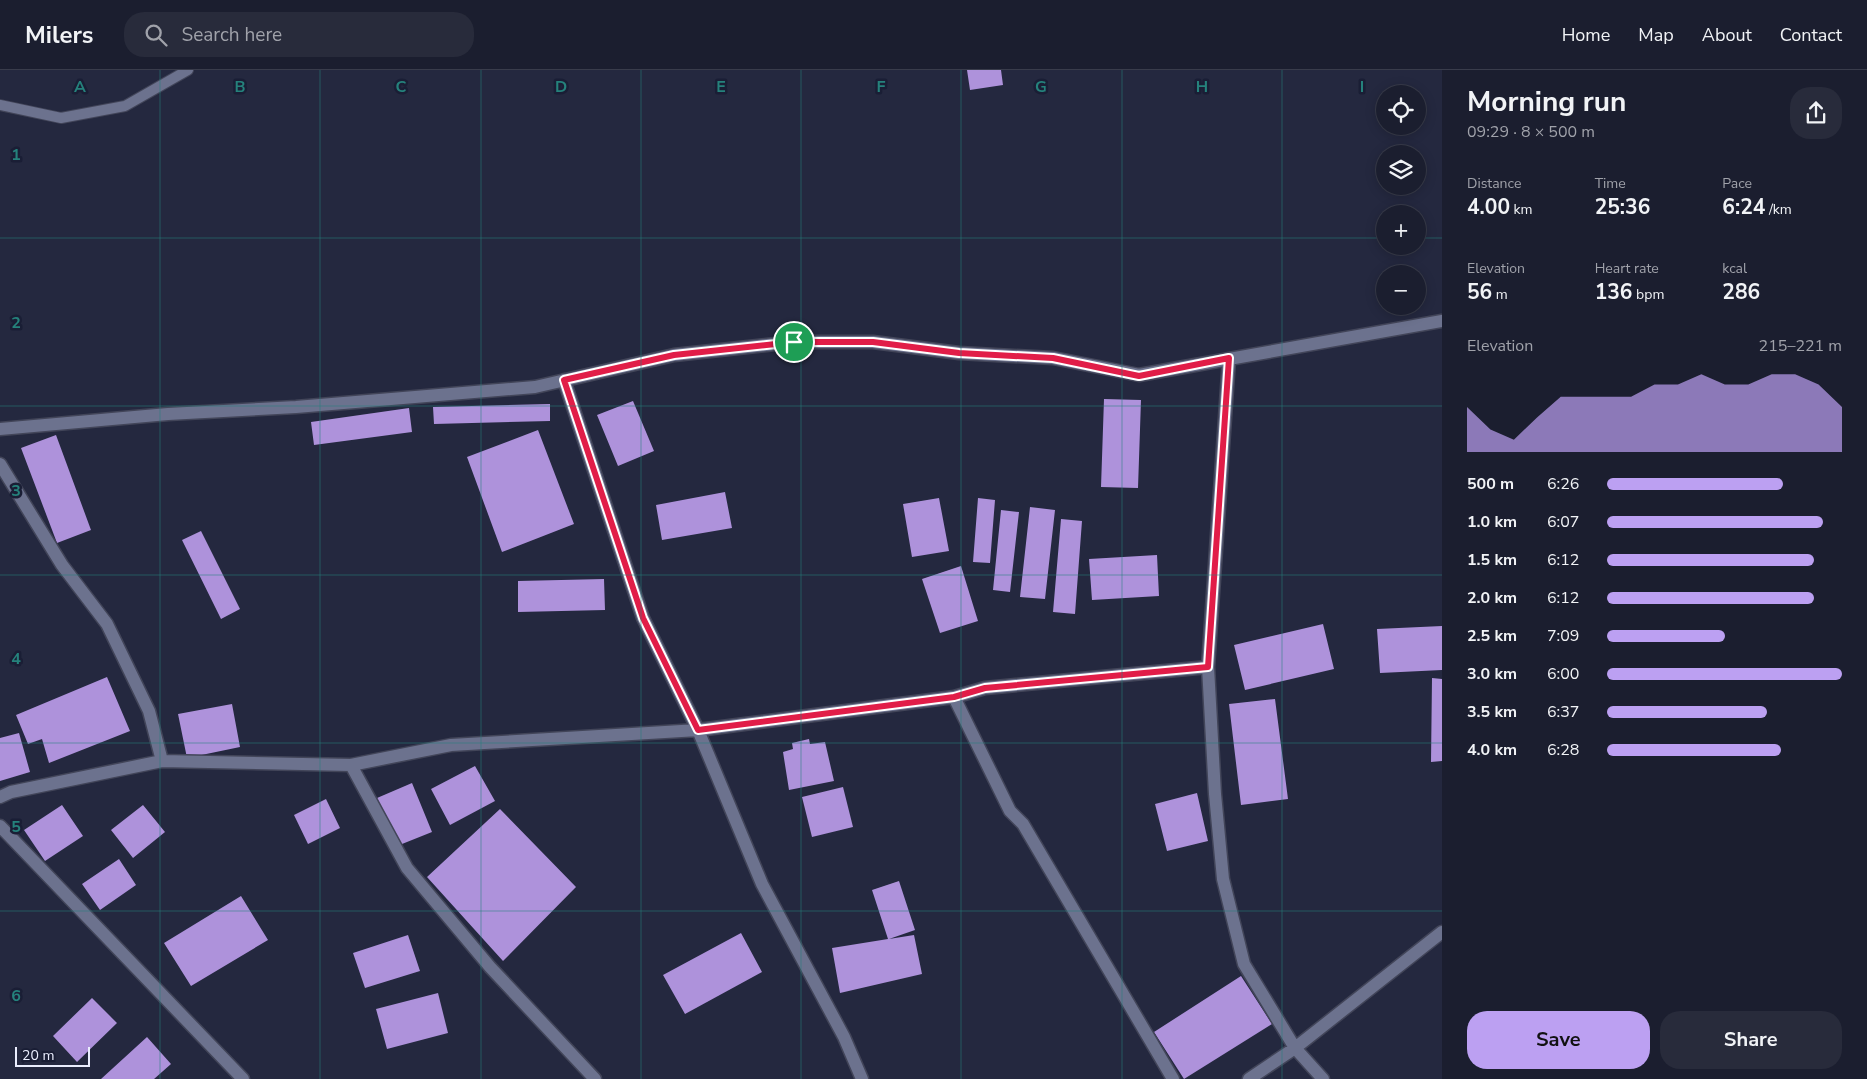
<!DOCTYPE html>
<html lang="en">
<head>
<meta charset="utf-8">
<style>
	:root { --surface:#1b1e2f; --page:#282b3b; --text:#f1f3f6; --muted:#a0a2aa; --line:#393c4b; --accent:#bca0f2 }
	body { margin:0; font-family:"Nunito Sans",sans-serif; background:var(--page); color:var(--text); height:100vh; display:flex; flex-direction:column; font-size:19px; white-space:nowrap }
	* { box-sizing:border-box; margin:0 }
	p { font-size:16px; color:var(--muted) }
	.icon { flex:none; width:28px; height:28px; fill:none; stroke:currentColor; stroke-width:2; stroke-linecap:round; stroke-linejoin:round }
	.map { position:relative; flex:1; overflow:hidden }
	.drawer { display:flex; flex-direction:column; background:var(--surface); width:425px }
	.drawer>* { flex:none }
	.tools { position:absolute; left:1376px; top:15px; display:grid; gap:10px }
	.tools a { display:grid; place-items:center; width:50px; height:50px; border-radius:50%; background:var(--surface); box-shadow:0 2px 12px #0003,0 0 0 1px var(--line); font-size:25px }
	.scale { position:absolute; left:15px; bottom:12px; width:75px; box-sizing:border-box; padding-left:5px; border:2px solid #eaedfd; border-top:0; font-size:14px; line-height:18px; white-space:nowrap; color:#eaedfd; -webkit-text-stroke:4px #1a1e35; paint-order:stroke }
	.pin { position:absolute; display:grid; place-items:center; width:42px; height:42px; color:#fff; margin:-21px; border:2px solid #fff; border-radius:50%; box-shadow:0 1px 5px #0007 }
	.round { display:grid; place-items:center; flex:none; width:52px; height:52px; border-radius:20px; background:var(--page) }
	.headline { display:flex; align-items:center; justify-content:space-between; height:85px; padding:0 25px }
	h1 { font-size:28px; font-weight:700; line-height:38px }
	.figures { display:grid; grid-template-columns:repeat(3,1fr); gap:8px; height:85px; padding:5px 25px }
	.figures div { display:grid; align-content:center }
	.figures b { font-size:21px; font-weight:700 }
	.figures small { font-size:14px; font-weight:400 }
	.figures p { font-size:14px }
	.chart { height:140px; padding:10px 25px }
	.chart p { display:flex; justify-content:space-between }
	.chart svg { width:100%; height:90px; margin-top:5px; fill:var(--accent); opacity:.7 }
	.cta { display:flex; gap:10px; margin-top:auto; padding:10px 25px }
	.cta a { flex:1; height:58px; border-radius:20px; background:var(--accent); color:#111; font-size:20px; font-weight:700; line-height:58px; text-align:center }
	.cta a+a { background:var(--page); color:var(--text) }
	ul { padding:0 25px; list-style:none; font-size:16px }
	li { display:grid; grid-template-columns:80px 60px 1fr; align-items:center; height:38px }
	li i { height:12px; border-radius:6px; background:var(--accent) }
	header { display:flex; align-items:center; gap:30px; box-sizing:border-box; height:70px; padding:0 25px; background:var(--surface); border-bottom:1px solid var(--line) }
	header strong { font-size:24px }
	nav { display:flex; gap:28px; margin-inline-start:auto; font-size:18px }
	.search { width:350px; height:45px; background:var(--page); display:flex; align-items:center; gap:12px; box-sizing:border-box; padding:0 18px; border-radius:20px; color:var(--muted); font-size:19px }
	main { display:flex; flex:1; min-height:0 }
	.map>svg:first-child { display:block }
	.building { fill:#ae92db }
	.lines { fill:none; stroke-linecap:round; stroke-linejoin:round }
	.lane-casing { stroke:#424559; stroke-width:12 }
	.street-casing { stroke:#424559; stroke-width:15 }
	.lane { stroke:#6c728e; stroke-width:10 }
	.street { stroke:#6c728e; stroke-width:12 }
	.route-casing { stroke:#fff; stroke-width:10 }
	.route { stroke:#e11d48; stroke-width:6 }
	.grid { fill:none; stroke:#25827c; stroke-width:1; stroke-opacity:0.55 }
	.grid-label { font-size:16px; text-anchor:middle; font-weight:bold; fill:#25827c; stroke:#1a1e35; stroke-width:5; stroke-linejoin:round; paint-order:stroke }
</style>
</head>
<body>
<header>
<strong>Milers</strong>
<div class="search"><svg class="icon" aria-label="search" viewBox="0 0 24 24"><circle cx="10" cy="10" r="6"/><path d="M15 15l6 6"/></svg>Search here</div>
<nav><a>Home</a><a>Map</a><a>About</a><a>Contact</a></nav>
</header>
<main>
<div class="map">
<svg width="1442" height="1009" viewBox="0 0 1442 1009">
	<rect width="100%" height="100%" fill="#24283f"/>
	<path class="building" d="M967,0h34l2,15 -33,5z
		M1104,329l37,1 -3,88 -37,-1z
		M633,331l21,50 -36,15 -21,-51z
		M550,334v17l-116,3 -1,-17z
		M409,338l3,24 -98,13 -3,-23z
		M538,360l36,94 -72,28 -35,-95z
		M56,365l35,95 -34,13 -36,-95z
		M725,422l7,36 -70,12 -6,-35z
		M939,428l10,53 -37,6 -9,-53z
		M978,428l17,2 -5,63 -17,-1z
		M1030,437l25,3 -10,89 -25,-2z
		M1001,440l18,2 -9,80 -17,-2z
		M1061,449l21,2 -7,93 -22,-2z
		M201,461l39,78 -19,10 -39,-79z
		M1157,485l2,41 -67,4 -3,-41z
		M961,496l17,55 -38,12 -18,-54z
		M604,509l1,31 -87,2v-31z
		M1323,554l11,45 -89,21 -11,-45z
		M1442,556v44l-62,3 -3,-44z
		M107,607l23,54 -81,32 -7,-24 -14,5 -12,-29z
		M1432,608l10,1v82l-11,1z
		M1275,629l13,100 -47,6 -12,-101z
		M232,634l8,43 -53,11 -9,-44z
		M19,663l11,39 -30,9v-43z
		M809,669l1,5 15,-2 9,39 -45,9 -6,-38 10,-3 -1,-6z
		M475,696l20,35 -45,24 -19,-36z
		M412,713l20,49 -35,14 -20,-48z
		M843,717l10,40 -41,10 -10,-40z
		M1197,723l11,48 -41,10 -12,-47z
		M326,729l14,29 -32,16 -14,-29z
		M62,735l21,31 -38,25 -21,-31z
		M143,735l22,27 -32,26 -22,-28z
		M500,739l76,78 -73,74 -76,-84z
		M119,789l17,26 -36,25 -18,-26z
		M899,811l16,49 -26,9 25,-4 8,39 -82,19 -8,-45 56,-9 -16,-49z
		M241,826l27,44 -77,46 -27,-43z
		M741,863l21,39 -77,42 -22,-39z
		M408,865l12,36 -55,17 -12,-35z
		M1241,906l31,48 -88,55 -30,-47z
		M438,923l10,40 -61,16 -11,-40z
		M92,928l25,25 -40,39 -24,-26z
		M147,967l24,27 -17,15h-53z"/>
	<g class="lines">
		<defs>
			<path id="lane" d="M0,35l61,13 64,-12 63,-36"/>
			<path id="street" d="M1229,289l-21,308 7,127 8,85 21,85 51,84 28,31
				M564,310l79,238 55,112 64,154 82,153 18,42
				M0,359l168,-15 128,-7 239,-20 139,-32 120,-13h79l86,11 94,5 86,17 303,-54
				M0,394l62,101 45,59 42,87 13,50
				M954,627l56,114 13,13 150,255
				M351,695l56,103 83,99 105,112
				M0,727l11,-5 151,-31 189,4 100,-20 247,-15 256,-33 31,-9 223,-21
				M0,756l243,253
				M1249,1009l46,-31 147,-116"/>
		</defs>
		<use href="#lane" class="lane-casing"/>
		<use href="#street" class="street-casing"/>
		<use href="#lane" class="lane"/>
		<use href="#street" class="street"/>
	</g>
	<g class="lines">
		<defs>
			<path id="route" d="M794,272h79l86,11 94,5 86,18 90,-18 -21,309 -223,21 -31,9 -256,33 -55,-112 -79,-238 110,-25z"/>
		</defs>
		<use href="#route" class="route-casing"/>
		<use href="#route" class="route"/>
	</g>
	<path class="grid" d="M160,0v1009M320,0v1009M481,0v1009M641,0v1009M801,0v1009M961,0v1009M1122,0v1009M1282,0v1009M0,168h1385M1418,168h24M0,336h1442M0,505h1442M0,673h1442M0,841h1442"/>
	<g class="grid-label">
		<text x="80" y="22">A</text>
		<text x="240" y="22">B</text>
		<text x="401" y="22">C</text>
		<text x="561" y="22">D</text>
		<text x="721" y="22">E</text>
		<text x="881" y="22">F</text>
		<text x="1041" y="22">G</text>
		<text x="1202" y="22">H</text>
		<text x="1362" y="22">I</text>
		<text x="16" y="90">1</text>
		<text x="16" y="258">2</text>
		<text x="16" y="426">3</text>
		<text x="16" y="594">4</text>
		<text x="16" y="762">5</text>
		<text x="16" y="931">6</text>
	</g>
</svg>
<div class="tools">
<a><svg class="icon" aria-label="locate" viewBox="0 0 24 24"><circle cx="12" cy="12" r="6"/><path d="M12 2v4M12 18v4M2 12h4M18 12h4"/></svg></a>
<a><svg class="icon" aria-label="layers" viewBox="0 0 24 24"><path d="M12 4l9 5-9 5-9-5zM3 14l9 5 9-5"/></svg></a>
<a>+</a>
<a>−</a>
</div>
<div class="scale">20 m</div>
<div class="pin" style="left:794px;top:272px;background:#1e9e55"><svg class="icon" aria-label="arrive" viewBox="0 0 24 24"><path d="M6 21V4h12l-3 4 3 4H6"/></svg></div>
</div>
<section class="drawer">
<div class="headline"><div><h1>Morning run</h1><p>09:29 · 8 × 500 m</p></div><a class="round"><svg class="icon" aria-label="share" viewBox="0 0 24 24"><path d="M12 15V3M7 8l5-5 5 5M5 13v7h14v-7"/></svg></a></div>
<div class="figures">
<div><p>Distance</p><b>4.00<small> km</small></b></div>
<div><p>Time</p><b>25:36</b></div>
<div><p>Pace</p><b>6:24<small> /km</small></b></div>
</div>
<div class="figures">
<div><p>Elevation</p><b>56<small> m</small></b></div>
<div><p>Heart rate</p><b>136<small> bpm</small></b></div>
<div><p>kcal</p><b>286</b></div>
</div>
<div class="chart"><p><span>Elevation</span>215–221 m</p>
<svg viewBox="0 0 160 44" preserveAspectRatio="none"><path d="M0 44V22L10 33L20 38L30 27L40 17L50 17L60 17L70 17L80 11L90 11L100 6L110 11L120 11L130 6L140 6L150 11L160 22V44z"/></svg>
</div>
<ul>
<li><b>500 m</b>6:26<i style="width:75%"></i></li>
<li><b>1.0 km</b>6:07<i style="width:92%"></i></li>
<li><b>1.5 km</b>6:12<i style="width:88%"></i></li>
<li><b>2.0 km</b>6:12<i style="width:88%"></i></li>
<li><b>2.5 km</b>7:09<i style="width:50%"></i></li>
<li><b>3.0 km</b>6:00<i style="width:100%"></i></li>
<li><b>3.5 km</b>6:37<i style="width:68%"></i></li>
<li><b>4.0 km</b>6:28<i style="width:74%"></i></li>
</ul>
<div class="cta"><a>Save</a><a>Share</a></div>
</section>
</main>
</body>
</html>
